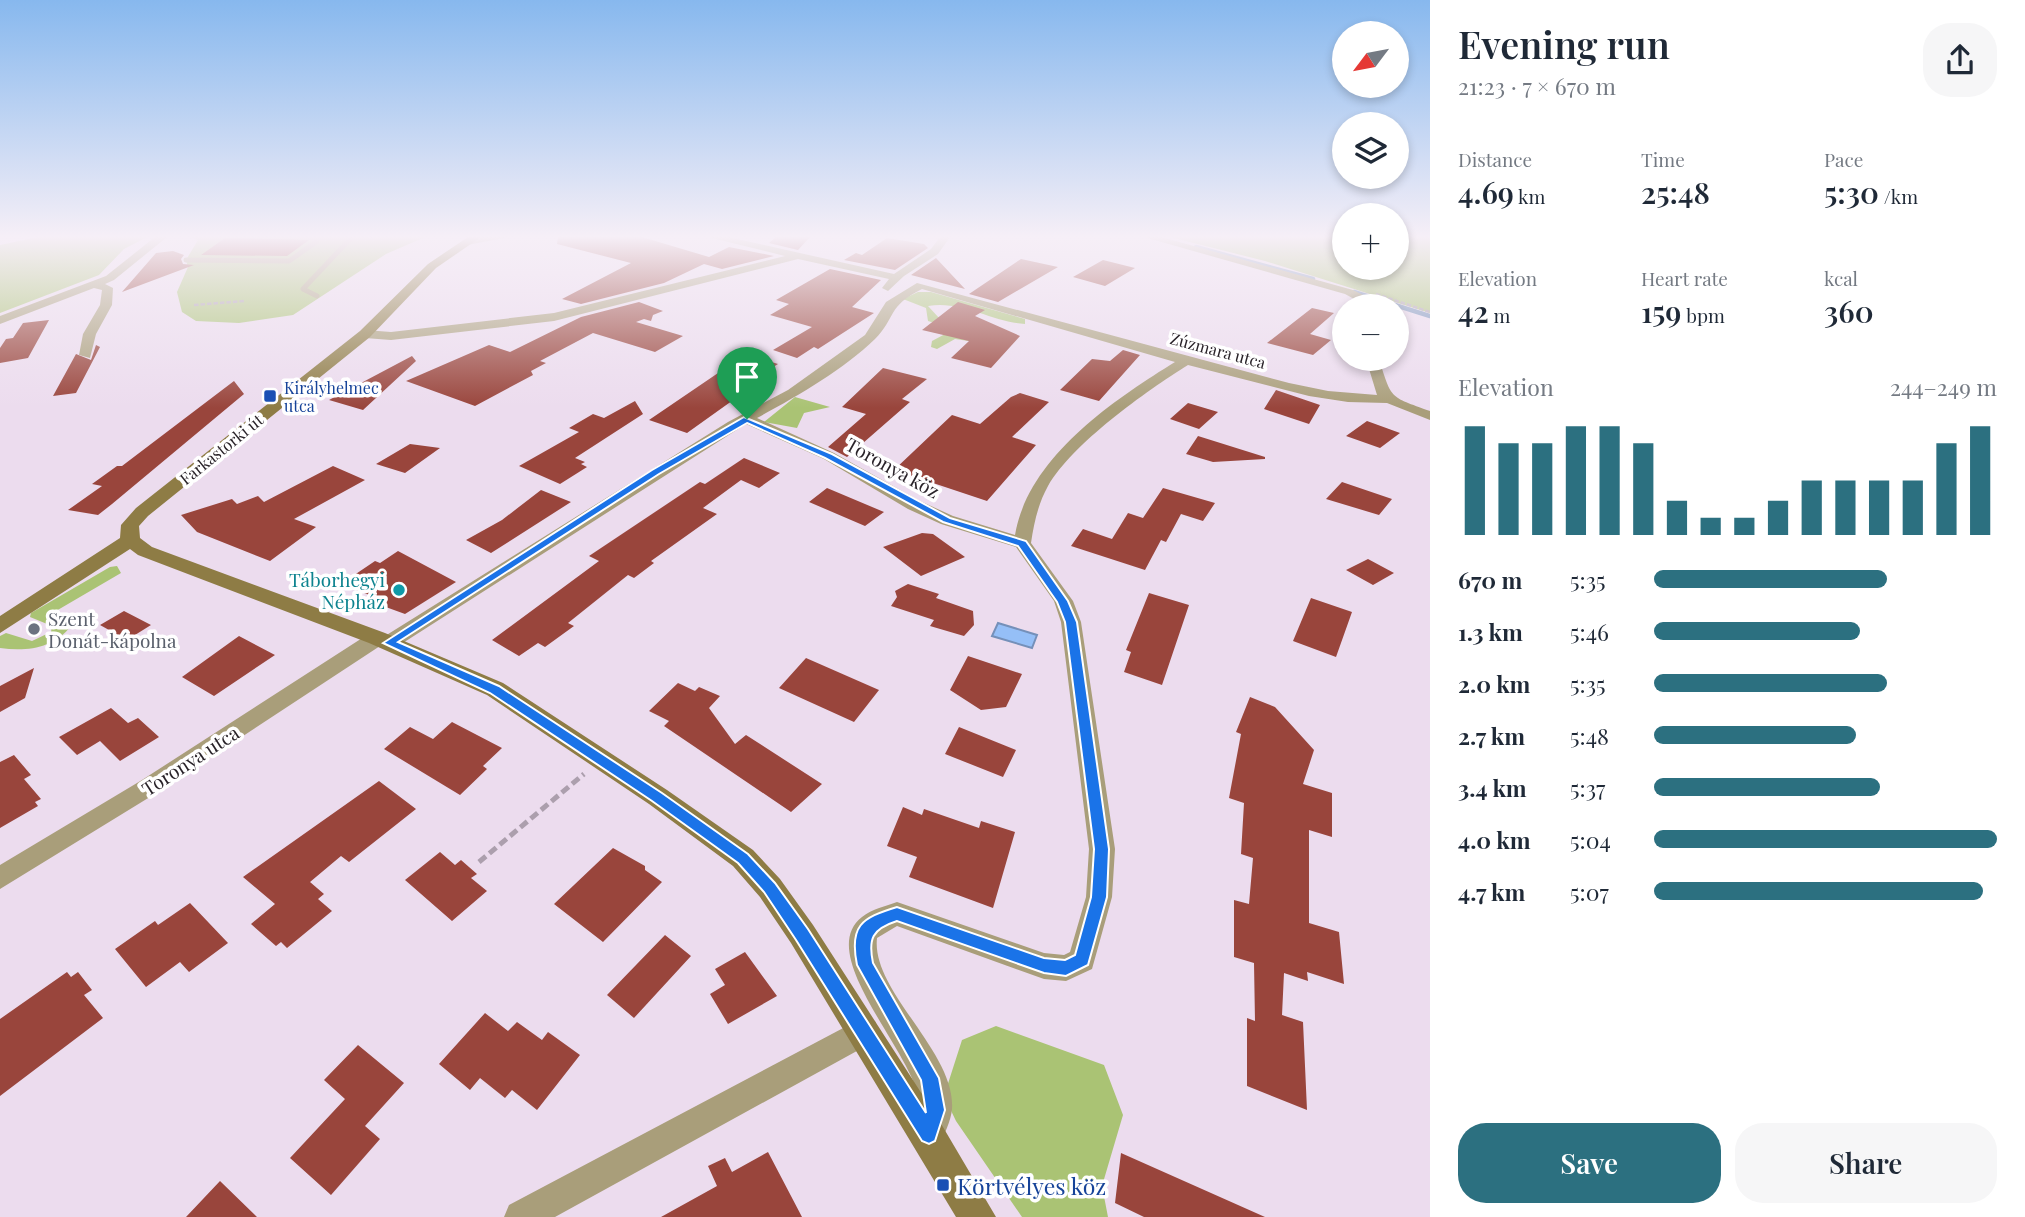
<!DOCTYPE html>
<html lang="en">
<head>
<meta charset="utf-8">
<style>
	:root { --surface:#fff; --page:#f6f6f7; --text:#1f2937; --muted:#747a83; --accent:#2c7080 }
	body { margin:0; font-family:"Playfair Display",serif; background:var(--page); color:var(--text); height:100vh; display:flex; flex-direction:column; font-size:26px; white-space:nowrap }
	* { box-sizing:border-box; margin:0 }
	p { font-size:23px; color:var(--muted) }
	.icon { flex:none; width:38px; height:38px; fill:none; stroke:currentColor; stroke-width:2; stroke-linecap:round; stroke-linejoin:round }
	.map { position:relative; flex:1; overflow:hidden }
	.panel { display:flex; flex-direction:column; background:var(--surface); width:595px }
	.panel>* { flex:none }
	.needle { width:46px; rotate:238deg }
	.fabs { position:absolute; left:1332px; top:21px; display:grid; gap:14px }
	.fabs a { display:grid; place-items:center; width:77px; height:77px; border-radius:50%; background:var(--surface); box-shadow:0 4px 10px #0003; font-size:35px }
	.pin { position:absolute; display:grid; place-items:center; width:60px; height:60px; color:#fff; margin:-72px -30px; border-radius:50% 50% 50% 0; rotate:-45deg; box-shadow:0 0 7px #0007 }
	.pin .icon { rotate:45deg }
	.round { display:grid; place-items:center; flex:none; width:74px; height:74px; border-radius:28px; background:var(--page) }
	.summary { display:flex; align-items:center; justify-content:space-between; height:119px; padding:0 28px }
	h1 { font-size:38px; font-weight:600; line-height:52px }
	.figures { display:grid; grid-template-columns:repeat(3,1fr); gap:10px; height:119px; padding:7px 28px }
	.figures div { display:grid; align-content:center }
	.figures b { font-size:30px; font-weight:600 }
	.figures small { font-size:19px; font-weight:400 }
	.figures p { font-size:19px }
	.chart { height:196px; padding:14px 28px }
	.chart p { display:flex; justify-content:space-between }
	.chart svg { width:100%; height:126px; margin-top:7px; stroke:var(--accent); stroke-width:6 }
	.cta { display:flex; gap:14px; margin-top:auto; padding:14px 28px }
	.cta a { flex:1; height:80px; border-radius:28px; background:var(--accent); color:#fff; font-size:28px; font-weight:600; line-height:80px; text-align:center }
	.cta a+a { background:var(--page); color:var(--text) }
	ul { padding:0 28px; list-style:none; font-size:23px }
	li { display:grid; grid-template-columns:112px 84px 1fr; align-items:center; height:52px }
	li i { height:18px; border-radius:9px; background:var(--accent) }
	main { display:flex; flex:1; min-height:0 }
	.map>svg:first-child { display:block }
	.green { fill:#aac374 }
	.water { fill:#95bff7; stroke:#7590b9; stroke-width:2 }
	.lines { fill:none; stroke-linecap:round; stroke-linejoin:round }
	.stream { stroke:#7590b9; stroke-width:4.5 }
	.building { fill:#99453c }
	.path-far1 { stroke:#ac9fad; stroke-width:2.5; stroke-dasharray:4.5 2; stroke-linecap:butt }
	.path { stroke:#ac9fad; stroke-width:5; stroke-dasharray:9 4.5; stroke-linecap:butt }
	.lane { stroke:#a99e7a; stroke-width:5 }
	.street { fill:#a99e7a; fill-rule:evenodd }
	.secondary { fill:#8e7c45; fill-rule:evenodd }
	.route { fill:#1a73e8; stroke:#fff; stroke-width:2; fill-rule:evenodd }
	.transit-dot { fill:#1a4fb4; stroke:#fff; stroke-width:2.5 }
	.culture-dot { fill:#0f9aa8; stroke:#fff; stroke-width:2.5 }
	.worship-dot { fill:#6b7280; stroke:#fff; stroke-width:2.5 }
	.labels { text-anchor:middle; dominant-baseline:central; stroke-width:7; stroke-linejoin:round; paint-order:stroke }
	.far-street-label { font-size:16px; fill:#292329; stroke:#fff }
	.far-transit-label { font-size:16px; fill:#164399; stroke:#fff; text-anchor:start }
	.street-label { font-size:19px; fill:#292329; stroke:#fff }
	.culture-label { font-size:19px; fill:#0d838f; stroke:#fff; text-anchor:end }
	.worship-label { font-size:19px; fill:#5b616d; stroke:#fff; text-anchor:start }
	.near-transit-label { font-size:23px; fill:#164399; stroke:#fff; text-anchor:start }
</style>
</head>
<body>
<main>
<div class="map">
<svg width="1430" height="1217" viewBox="0 0 1430 1217">
	<rect width="100%" height="100%" fill="#ecdcee"/>
	<path class="green" d="M38,237h109l-23,12 -25,26 -99,38v-68z
		M190,237h235l-39,17 -93,61 -54,8 -43,-2 -14,-9 -5,-20 11,-25 -2,-7 12,-20z
		M1170,237h174v31h52l1,-31h33v76l-165,-52z
		M918,292h13l94,27v5c-33,-2 -63,-24 -97,-18l12,13 35,23 -20,-3 -18,10 -6,-2 1,-6 15,-8 -9,-9 -10,-3 -2,-13 -23,-9z
		M795,397l35,10 -26,6 -7,15 -33,-6z
		M117,566l4,7 -65,38 9,5 6,10c-17,22 -44,26 -71,22v-12l6,-3 26,8 19,-9 1,-6 -22,-9 1,-4 79,-46z
		M996,1026l108,39 19,50 -21,71 6,31h-86l-66,-96 -12,-25 18,-56z"/>
	<path class="water" d="M998,623l39,12 -5,13 -40,-12z"/>
	<g class="lines">
		<path class="stream" d="M1196,247l117,32
			M1354,292l76,24"/>
	</g>
	<path class="building" d="M558,237h84l67,20 20,-10 45,9 -52,13 -18,-5 -40,19 -83,21 -19,-5 69,-36 -74,-19z
		M776,237h34l-12,13 -29,-7z
		M225,238l51,1 33,1 -22,16 -86,-1z
		M887,238l37,6 4,4 -33,22 -51,-10 12,-7 6,2z
		M173,251l11,4 -3,4 2,5 11,1 -72,27 34,-39z
		M936,258l29,31 -54,-14z
		M1021,259l37,8 -60,35 -29,-8z
		M1103,260l32,8 -30,18 -32,-9z
		M830,269l51,11 -29,27 22,6 -56,36 -4,-2 -17,11 -24,-8 39,-23 -42,-12 19,-11 -13,-4z
		M639,302l24,9 -10,4 -2,6 -7,-2 -8,3 47,14 -28,16 -62,-19 -53,28 6,2 -15,8 2,4 -58,31 -69,-25 83,-36 21,7 71,-35z
		M958,302l27,8 -10,6 45,20 -29,32 -40,-10 18,-17 -47,-11z
		M1312,308l22,5 -24,21 21,6 -18,15 -46,-12z
		M49,320l-21,38 -28,5v-15l6,-9 7,-1 10,-15z
		M96,345l4,2 -24,46 -23,3 23,-42 15,6z
		M1123,350l17,5 -41,46 -39,-11 32,-31 18,2z
		M746,354l32,10 -43,27 8,2 -56,40 -38,-13z
		M412,356l4,5 -53,49 -34,-10z
		M883,368l44,11 -25,20 8,3 -63,55 -19,-10 38,-33 -24,-7z
		M234,381l10,13 -132,110 -14,11 -30,-5 34,-24 -10,-2 25,-18h5z
		M1276,390l44,15 -11,19 -45,-15z
		M1020,393l29,9 -37,35 24,8 -49,56 -93,-31 58,-55 28,9 31,-27z
		M635,401l8,13 -68,44 10,4 -4,2 6,3 -27,17 -41,-18 60,-34 -10,-4 24,-14 11,4z
		M1188,403l30,9 -19,17 -29,-10z
		M1367,421l33,12 -20,15 -34,-12z
		M1198,436l67,21v2l-52,3 -27,-8z
		M410,444l30,4 -35,25 -29,-9z
		M744,458l36,15 -21,15 -18,-8 -34,25 -4,3 14,6 -66,47 3,2 -20,15 -6,-3 -60,48 6,3 -29,21 -7,-4 -19,13 -27,-16 107,-79 -10,-5 111,-74 5,2z
		M333,466l32,14 -71,39 22,8 -46,34 -73,-29 -16,-17 51,-16 5,5 21,-8 6,6z
		M1342,482l50,17 -13,16 -53,-16z
		M827,488l57,24 -19,14 -56,-24z
		M1163,488l52,15 -12,18 -22,-7 -15,28 -5,-2 -16,30 -74,-24 12,-17 29,10 16,-26 15,5z
		M541,490l30,12 -80,51 -25,-13 36,-20z
		M922,533l11,1 32,23 -44,19 -38,-29z
		M398,551l58,31 -51,32 -22,-8 4,-4 -46,-18 34,-23 5,2z
		M1368,559l26,14 -21,12 -27,-15z
		M908,584l31,10 -3,4 37,13 1,14 -10,11 -34,-10 4,-6 -43,-14 6,-9 -2,-6z
		M1149,593l40,12 -27,80 -38,-13 7,-20 -5,-2z
		M1311,598l41,14 -16,45 -43,-16z
		M124,611l27,14 -24,15 -27,-15z
		M239,636l36,19 -61,41 -32,-19z
		M968,656l54,18 -16,33 -25,3 -31,-20z
		M806,658l73,32 -25,32 -75,-34z
		M34,668l-9,30 -25,14v-26z
		M678,683l17,8 4,-4 21,9 -11,12 26,36 11,-9 76,49 -31,28 -127,-86 5,-5 -20,-10z
		M1250,697l25,10 39,43 -11,34 29,9v44l-23,-7v93l30,9 5,52 -37,-12 1,9 -24,-8 -2,42 21,7 4,88 -60,-24v-68l8,3 -1,-58 -20,-6v-57l15,4 4,-46 -12,-4 3,-51 -15,-5 12,-64 -5,-2z
		M111,708l17,15 10,-5 21,19 -39,24 -20,-20 -23,14 -18,-18z
		M452,722l50,26 -19,18 4,3 -27,26 -76,-46 26,-22 23,12z
		M959,727l57,23 -13,27 -58,-23z
		M14,755l17,20 -7,4 17,20 -6,3 3,4 -38,22v-66z
		M379,781l37,28 -67,53 -8,-6 -31,26 14,12 -6,5 14,12 -45,37 -6,-6 -5,4 -25,-22 24,-20 -32,-27z
		M903,807l19,8 2,-6 55,19 2,-7 34,11 -22,76 -84,-31 8,-20 -30,-11z
		M613,848l32,18v4l17,12 -59,60 -49,-38z
		M440,852l15,13 6,-5 16,14 -6,4 16,13 -35,30 -47,-41z
		M190,903l38,40 -39,29 -9,-10 -34,25 -31,-38 40,-28 3,4z
		M665,935l26,21 -57,62 -27,-23z
		M745,952l32,44 -49,28 -18,-30 15,-9 -10,-16z
		M67,972l4,5 7,-5 14,18 -8,5 19,23 -103,78v-77z
		M485,1013l23,18 9,-9 25,18 6,-8 32,23 -43,55 -25,-20 -7,8 -25,-20 -10,12 -31,-26z
		M358,1045l46,38 -39,43 15,13 -49,56 -41,-37 55,-59 -21,-19z
		M768,1152l34,65h-141l56,-31 -9,-20 17,-8 7,14z
		M1121,1153l144,64h-121l-29,-14z
		M220,1181l37,36h-71z"/>
	<g class="lines">
		<path class="path-far1" d="M369,238l4,-1
			M1376,294l54,18
			M194,305l50,-4"/>
		<path class="path" d="M479,862l105,-88"/>
		<path class="lane" d="M186,260l103,1 27,-19
			M317,296l-14,-7 49,-52"/>
		<path class="street" d="M155,237h12l-53,43 -9,4 8,4 -1,17 -16,29 -6,24 -11,-3 4,-21 17,-29 2,-15 -8,-2 -94,36v-8l106,-40z
			M509,237l-42,8 -5,-3 17,-5z
			M708,237h20l166,37 37,-25 9,-12h10l-12,17 -34,22 -16,15 -6,-3 7,-9 -91,-20 -244,62 -163,19 -26,-2 -6,-4 6,-4 26,2 163,-19 231,-57z
			M1144,237h17l192,53 12,6 4,10h-12l-1,-6 -11,-6z
			M917,283l372,100 39,8 49,4 -11,-36h13c13,41 10,37 51,52v9l-43,-17 -39,-1 -39,-6 -121,-31c-42,26 -116,79 -140,121 -10,18 -14,37 -17,57l42,58 8,21 34,227 -3,48 -20,72 -26,12 -22,-2 -147,-53 -20,12c-6,53 79,114 75,171 -1,12 -8,26 -13,36l-11,5 -11,-5 -5,-11c2,-8 8,-18 8,-26 1,-49 -108,-152 -58,-191 10,-8 24,-11 35,-15l147,51 20,2 6,-3 16,-55 3,-48 -28,-227 -7,-21 -38,-54 -75,-23 -33,-15 -84,-50 -78,-35 -351,224 -7,2 -8,-4 -222,146 -158,97v-24l142,-85 228,-147 7,-2 8,5 343,-214 60,-32 77,-55 21,-33zM922,289l253,73c-63,39 -147,96 -160,173l-62,-19 -33,-15 -86,-48 -77,-35c39,-21 86,-48 118,-79 21,-21 12,-33 47,-50z
			M864,1017l11,4 4,10 -4,10 -320,176h-51l5,-12z"/>
		<path class="secondary" d="M468,237h13l-45,31 -66,69 -222,179 -9,10 1,12 12,9 233,86 118,50 164,107 86,60 27,29 33,46 127,197 56,95h-40l-165,-274 -31,-46 -27,-31 -84,-62 -162,-109 -118,-52 -231,-88 -8,-6 -130,84v-17l120,-78 1,-13 15,-17 224,-177 68,-67z"/>
	</g>
	<linearGradient id="sky" x2="0" y2="1"><stop stop-color="#87b8ee"/><stop offset="0.58" stop-color="#f6eff7"/><stop offset="1" stop-color="#f6eff7" stop-opacity="0"/></linearGradient>
	<rect width="1430" height="408" fill="url(#sky)"/>
	<path class="route" d="M744,417l88,37 118,64 76,23 42,60 9,21 32,227 -2,48 -19,68 -22,11 -22,-3 -147,-52c-25,8 -29,18 -24,42l66,115 6,32 -10,31 -6,3 -7,-3 -126,-201 -32,-48 -26,-29 -86,-62 -162,-108 -107,-50 269,-173zM747,423l78,35 118,64 75,24 39,56 8,20 29,227 -3,48 -16,58 -10,5 -21,-2 -147,-51c-36,11 -48,19 -40,58l64,115 5,33 -118,-184 -33,-46 -27,-29 -86,-61 -163,-107 -101,-44 261,-168z"/>
	<g class="transit-dot">
		<rect x="263" y="389" width="14" height="14" rx="3.5"/>
		<rect x="936" y="1178" width="14" height="14" rx="3.5"/>
	</g>
	<circle class="culture-dot" cx="399" cy="590" r="7"/>
	<circle class="worship-dot" cx="34" cy="629" r="7"/>
	<g class="labels">
		<g class="far-street-label">
			<text transform="translate(1218 350) rotate(15)">Zúzmara utca</text>
			<text transform="translate(221 449) rotate(-39)">Farkastorki út</text>
		</g>
		<g class="far-transit-label">
			<text x="284" y="387">Királyhelmec<tspan x="284" dy="18">utca</tspan></text>
		</g>
		<g class="street-label">
			<text transform="translate(893 467) rotate(29)">Toronya köz</text>
			<text transform="translate(190 760) rotate(-33)">Toronya utca</text>
		</g>
		<g class="culture-label">
			<text x="385" y="579">Táborhegyi<tspan x="385" dy="22">Népház</tspan></text>
		</g>
		<g class="worship-label">
			<text x="48" y="618">Szent<tspan x="48" dy="22">Donát-kápolna</tspan></text>
		</g>
		<g class="near-transit-label">
			<text x="957" y="1185">Körtvélyes köz</text>
		</g>
	</g>
</svg>
<div class="fabs">
<a><svg class="needle" viewBox="-14 -14 28 28"><path d="M0-13l5 13h-10z" fill="#e53935"/><path d="M0 13l5-13h-10z" fill="#747a83"/></svg></a>
<a><svg class="icon" aria-label="layers" viewBox="0 0 24 24"><path d="M12 4l9 5-9 5-9-5zM3 14l9 5 9-5"/></svg></a>
<a>+</a>
<a>−</a>
</div>
<div class="pin" style="left:747px;top:419px;background:#1e9e55"><svg class="icon" aria-label="arrive" viewBox="0 0 24 24"><path d="M6 21V4h12l-3 4 3 4H6"/></svg></div>
</div>
<section class="panel">
<div class="summary"><div><h1>Evening run</h1><p>21:23 · 7 × 670 m</p></div><a class="round"><svg class="icon" aria-label="share" viewBox="0 0 24 24"><path d="M12 15V3M7 8l5-5 5 5M5 13v7h14v-7"/></svg></a></div>
<div class="figures">
<div><p>Distance</p><b>4.69<small> km</small></b></div>
<div><p>Time</p><b>25:48</b></div>
<div><p>Pace</p><b>5:30<small> /km</small></b></div>
</div>
<div class="figures">
<div><p>Elevation</p><b>42<small> m</small></b></div>
<div><p>Heart rate</p><b>159<small> bpm</small></b></div>
<div><p>kcal</p><b>360</b></div>
</div>
<div class="chart"><p><span>Elevation</span>244–249 m</p>
<svg viewBox="0 0 160 44" preserveAspectRatio="none"><path d="M5 44V6M15 44V12M25 44V12M35 44V6M45 44V6M55 44V12M65 44V32M75 44V38M85 44V38M95 44V32M105 44V25M115 44V25M125 44V25M135 44V25M145 44V12M155 44V6"/></svg>
</div>
<ul>
<li><b>670 m</b>5:35<i style="width:68%"></i></li>
<li><b>1.3 km</b>5:46<i style="width:60%"></i></li>
<li><b>2.0 km</b>5:35<i style="width:68%"></i></li>
<li><b>2.7 km</b>5:48<i style="width:59%"></i></li>
<li><b>3.4 km</b>5:37<i style="width:66%"></i></li>
<li><b>4.0 km</b>5:04<i style="width:100%"></i></li>
<li><b>4.7 km</b>5:07<i style="width:96%"></i></li>
</ul>
<div class="cta"><a>Save</a><a>Share</a></div>
</section>
</main>
</body>
</html>
